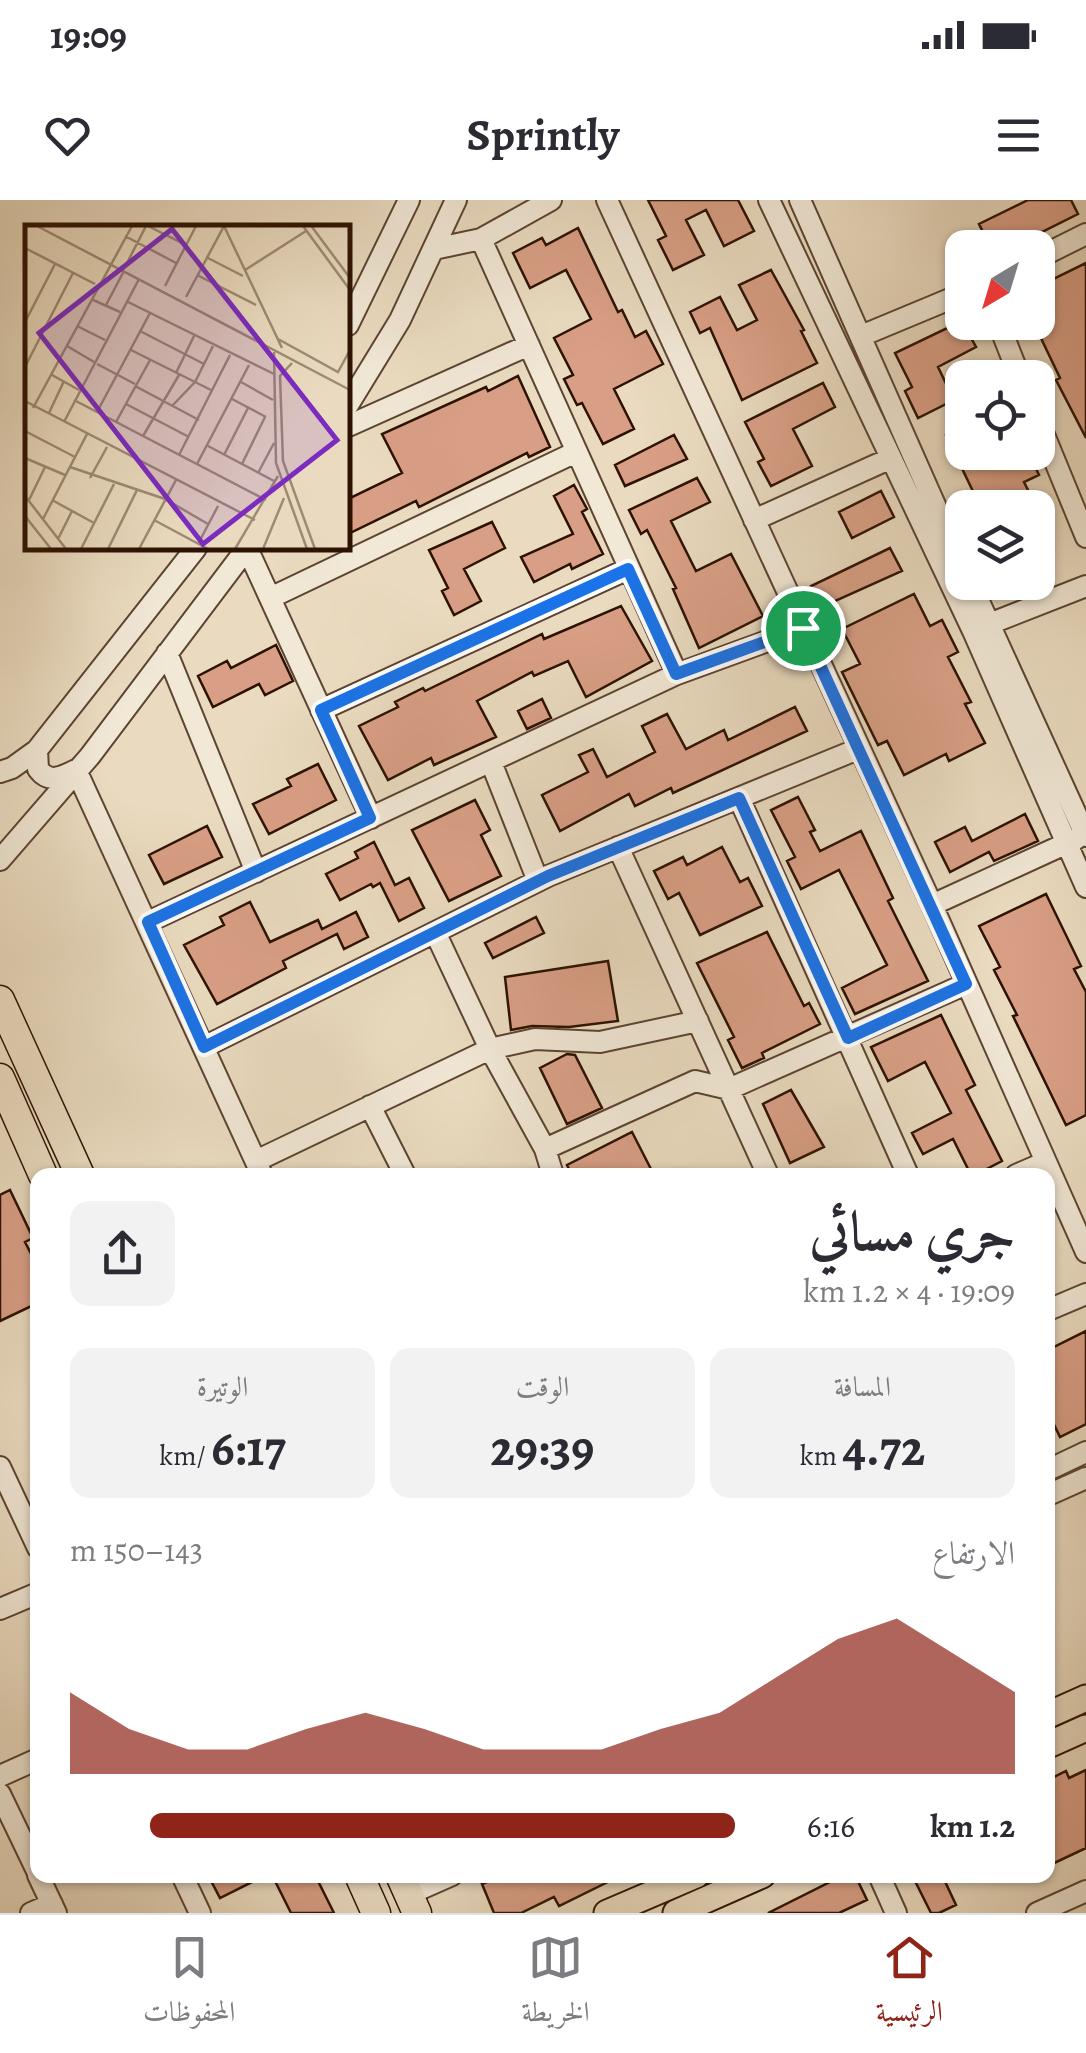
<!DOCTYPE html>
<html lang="ar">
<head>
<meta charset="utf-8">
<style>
	:root { --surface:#fff; --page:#f2f2f3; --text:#2b2b33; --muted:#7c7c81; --line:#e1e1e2; --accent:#8f2418 }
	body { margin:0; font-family:Alegreya,Amiri,serif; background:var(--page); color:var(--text); direction:rtl; height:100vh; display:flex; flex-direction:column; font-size:38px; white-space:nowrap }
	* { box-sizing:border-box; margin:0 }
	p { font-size:32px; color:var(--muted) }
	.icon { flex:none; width:55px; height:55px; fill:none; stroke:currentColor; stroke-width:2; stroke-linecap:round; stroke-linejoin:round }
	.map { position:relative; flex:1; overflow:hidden; direction:ltr }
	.details { position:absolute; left:30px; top:968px; width:1025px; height:715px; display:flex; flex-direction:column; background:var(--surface); border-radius:20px; box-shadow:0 2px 8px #0004; direction:rtl }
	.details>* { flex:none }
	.needle { width:65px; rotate:218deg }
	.buttons { position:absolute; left:945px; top:30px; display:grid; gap:20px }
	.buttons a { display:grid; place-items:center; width:110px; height:110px; border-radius:20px; background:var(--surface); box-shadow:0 2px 8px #0004; font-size:50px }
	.pin { position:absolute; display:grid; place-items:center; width:85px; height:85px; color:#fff; margin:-42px; border:5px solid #fff; border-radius:50%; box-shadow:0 2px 10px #0007 }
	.round { display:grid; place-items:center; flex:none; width:105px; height:105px; border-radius:20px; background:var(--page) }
	.head { display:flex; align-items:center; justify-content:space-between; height:170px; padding:0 40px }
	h1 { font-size:55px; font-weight:700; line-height:75px }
	.figures { display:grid; grid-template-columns:repeat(3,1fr); gap:15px; height:170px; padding:10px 40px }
	.figures div { display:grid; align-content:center; border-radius:20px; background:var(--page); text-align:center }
	.figures b { font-size:50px; font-weight:700 }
	.figures small { font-size:28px; font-weight:400 }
	.figures p { font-size:28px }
	.chart { height:280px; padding:20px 40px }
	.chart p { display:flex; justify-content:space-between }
	.chart svg { width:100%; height:180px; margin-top:10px; fill:var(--accent); opacity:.7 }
	ul { padding:0 40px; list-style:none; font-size:32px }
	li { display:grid; grid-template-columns:160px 120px 1fr; align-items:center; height:75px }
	li i { height:25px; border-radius:12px; background:var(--accent) }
	.status { display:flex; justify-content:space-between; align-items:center; height:70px; padding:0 50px; background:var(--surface); direction:ltr }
	.status svg { height:28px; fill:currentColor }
	header { display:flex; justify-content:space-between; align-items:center; height:130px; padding:0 40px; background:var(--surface); font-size:45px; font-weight:700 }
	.tab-bar { display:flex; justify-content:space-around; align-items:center; height:140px; border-top:2px solid var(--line); background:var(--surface); font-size:28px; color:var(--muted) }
	.tab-bar a { display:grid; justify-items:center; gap:5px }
	.tab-bar .active { color:var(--accent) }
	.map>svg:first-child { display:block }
	.building { fill:#d99f86; stroke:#2d1202; stroke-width:2.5 }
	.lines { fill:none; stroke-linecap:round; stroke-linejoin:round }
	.minor-casing { stroke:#5c4432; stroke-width:24 }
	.major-casing { stroke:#2d1202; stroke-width:29 }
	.highway-casing { stroke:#2d1202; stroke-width:31 }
	.minor { stroke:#f1e8d6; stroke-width:20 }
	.major { stroke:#eadbc0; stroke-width:25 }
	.highway { stroke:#eadbc0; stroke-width:28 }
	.route-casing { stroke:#fff; stroke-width:20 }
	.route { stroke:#1a73e8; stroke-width:12 }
	.inset-road { fill:none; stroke:#9e8b74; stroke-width:2.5 }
	.view { fill:#7b2cbf; fill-opacity:0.15; stroke:#7b2cbf; stroke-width:5 }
	.inset-edge { fill:none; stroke:#2d1202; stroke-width:5 }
</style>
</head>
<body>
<div class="status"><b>19:09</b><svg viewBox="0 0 49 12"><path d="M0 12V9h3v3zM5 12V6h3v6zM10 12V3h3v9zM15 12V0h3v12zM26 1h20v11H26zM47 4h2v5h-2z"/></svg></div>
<header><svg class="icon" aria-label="menu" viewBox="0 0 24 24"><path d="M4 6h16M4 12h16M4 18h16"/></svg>Sprintly<svg class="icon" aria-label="heart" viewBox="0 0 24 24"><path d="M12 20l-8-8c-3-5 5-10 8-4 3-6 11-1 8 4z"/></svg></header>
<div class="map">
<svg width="1086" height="1713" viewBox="0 0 1086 1713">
	<rect width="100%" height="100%" fill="#eadbc0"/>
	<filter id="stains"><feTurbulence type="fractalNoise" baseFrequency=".002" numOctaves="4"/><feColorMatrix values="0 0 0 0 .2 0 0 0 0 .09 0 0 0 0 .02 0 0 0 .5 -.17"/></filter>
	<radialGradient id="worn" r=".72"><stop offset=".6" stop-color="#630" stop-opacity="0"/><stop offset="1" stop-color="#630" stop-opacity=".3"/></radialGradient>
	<path class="building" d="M648,0h90l16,31 -30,15 -18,-36 -20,10 18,35 -31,15 -15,-30 8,-4z
		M1028,0h43l7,14 -68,34h-19l-12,-24z
		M578,28l40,84 4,-2 13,27 11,-6 17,33 -49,25 20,40 -31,15 -21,-41 -5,2 -13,-26 9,-4 -19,-37 37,-19 -25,-49 -36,18 -17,-35 29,-15 4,7z
		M1086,63v175l-30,-58 4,-2 -22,-46v-55l7,-3 4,7z
		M771,70l33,60 -3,1 16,32 -75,37 -32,-72 -10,5 -10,-21 30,-15 17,33 20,-10 -18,-35z
		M962,121l14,26 -38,20 16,33 -36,18 -13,-27 7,-4 -17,-34z
		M518,176l32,71 -21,10 -2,-4 -108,54 -3,-6 -68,33v-35l54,-26 -20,-39 104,-47 2,4z
		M823,183l12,24 -42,22 19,37 -41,20 -13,-24 6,-3 -19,-37z
		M962,227v25h66l11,23 -15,7 13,26h-56l-35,-73z
		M674,235l13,24 -62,27 -10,-21z
		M697,278l13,24 -39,19 25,50 35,-17 32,62 -64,32 -26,-59 3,-1 -29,-58 -6,4 -12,-24z
		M574,285l13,24 -5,3 21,42 -31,15 -2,-5 -36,18 -13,-25 52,-23 -19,-38z
		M881,291l13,26 -42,21 -13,-26z
		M492,322l13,26 -41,21 17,32 -27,14 -12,-24 6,-3 -19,-38z
		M890,348l12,23 -80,36 -11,-21z
		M914,394l16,32 12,-6 16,32 -10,5 23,45 -6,2 20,39 -36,18 -3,-7 -42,21 -17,-34 -9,4 -36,-73 18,-8 -18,-35z
		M621,406l31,55 -66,36 -18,-36 -34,15 -2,-4 -55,29 19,36 -62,28 -3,-7 -43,22 -29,-54 39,-19 -3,-5 28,-14 2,3 117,-57 2,5z
		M276,445l17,36 -28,14 -6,-11 -46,23 -15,-31 29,-15 4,7z
		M542,499l9,19 -24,11 -9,-18z
		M795,507l12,24 -134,62 -2,-5 -36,18 -6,-12 -69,37 -18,-36 46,-23 -9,-17 14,-6 14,28 48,-25 -13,-26 25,-12 19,35 38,-19 4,10z
		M318,564l18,36 -67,34 -16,-30 38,-18 -4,-7z
		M798,597l17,33 -5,2 10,19 41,-20 32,67 -5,3 40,80 -73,33 -13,-26 45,-23 -48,-95 -38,19 -14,-28 8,-4 -24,-47z
		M475,600l15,30 -9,5 20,41 -52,25 -37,-71z
		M1025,614l13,27 -44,20 -5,-9 -39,20 -15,-30 30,-15 7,14z
		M207,626l15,31 -58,27 -15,-29z
		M374,642l21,43 14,-7 15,30 -25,13 -19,-38 -7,4 -2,-3 -31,16 -14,-26 32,-16 -3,-6z
		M722,647l18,35 8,-4 14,28 -62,29 -21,-42 -11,6 -14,-28 29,-14 4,8z
		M1046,694l35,72 -7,3 12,23v123l-20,10 -53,-109 4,-1 -23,-45 6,-3 -21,-41z
		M250,702l20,40 48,-22 4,9 34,-17 12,25 -24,12 -7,-15 -54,27 3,7 -69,36 -33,-59 40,-20 -4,-8z
		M536,717l8,16 -51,25 -8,-15z
		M767,732l37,74 5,-3 11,21 -58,29 2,5 -22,10 -14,-28 6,-3 -37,-74z
		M608,761l10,60 -49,6 -37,-1 -21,4 -6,-53z
		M941,815l34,70 -9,5 36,71 -27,14h-4l-18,-36 -30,15 -11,-21 39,-20 -26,-51 -37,19 -17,-34z
		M567,854l8,1 27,53 -35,16 -27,-56z
		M791,890l33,57 -34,16 -27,-59z
		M632,932l22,43h-82l-5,-10z
		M10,990l23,48 -8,4 13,25v36l-38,18v-126z
		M1086,1131v93l-26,13 -12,-25v-62z
		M1086,1570v78l-38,18v-86l18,-9 3,7z
		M208,1675h58l-46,23z
		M272,1675h43l19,38h-43z
		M504,1675h118l-63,31 -5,-9 -33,16h-27l-12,-29z
		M844,1675h11l12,25 -28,13h-71z
		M912,1675h30l14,30 -17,8h-8z"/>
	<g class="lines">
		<defs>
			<path id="minor" d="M607,0l325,705 154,347
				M769,0l204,431 113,256
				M800,0l162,366
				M481,39l196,435
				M434,49l47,-10 70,-39
				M1038,58l48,-24
				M998,122l22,56
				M348,125l61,-125
				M861,136l101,-42
				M348,205l52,-85 56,-120
				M1038,220l48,117
				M348,226l181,-81
				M754,320l135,-61
				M247,348l124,270
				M970,382l116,254
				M270,398l306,-146
				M979,428l107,-42
				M167,453l89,219
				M321,510l307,-141
				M37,550l1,19c11,15 24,8 38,1l186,405
				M491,562l47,119
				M0,572l12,-4 25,-18 159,-202
				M739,598l169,377
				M618,647l150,328
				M0,660l90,-104 157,-208
				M932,705l144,-66
				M148,722l529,-248 126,-46
				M435,732l55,117 55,100 8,26
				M204,847l344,-171 310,-127
				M370,906l35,69
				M545,949l150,-68 34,8 237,-105
				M256,961l234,-112 45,-10 65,3 98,-21
				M1016,975l30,-13
				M1048,1110l38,-16
				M0,1267l38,81
				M1048,1270l38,-18
				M1048,1295l38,-17
				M0,1409l38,-16
				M0,1576l38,-17
				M0,1594l38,79
				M38,1675l18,38
				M182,1675l18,38
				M879,1675l17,38
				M409,1694l43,-19
				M31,1713l21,-9
				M1037,1713l49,-22"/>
			<path id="major" d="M1048,1515l38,-17
				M1048,1545l38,-17
				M607,1713l89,-38
				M676,1713l86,-38"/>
			<path id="highway" d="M0,800l80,175
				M0,878l43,97
				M359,1675l17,38
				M400,1675l17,38"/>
		</defs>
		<use href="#minor" class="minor-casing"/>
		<use href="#major" class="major-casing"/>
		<use href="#highway" class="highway-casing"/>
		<use href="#minor" class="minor"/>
		<use href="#major" class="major"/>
		<use href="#highway" class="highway"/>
	</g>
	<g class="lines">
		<defs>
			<path id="route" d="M628,369l48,105 127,-46 163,356 -118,54 -109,-240 -191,78 -344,171 -56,-125 222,-104 -49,-108z"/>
		</defs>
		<use href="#route" class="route-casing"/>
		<use href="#route" class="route"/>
	</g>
	<g transform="translate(25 25)">
		<rect width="325" height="325" fill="#eadbc0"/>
		<path class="inset-road" d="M12,1l313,164M123,1l38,19M199,1l58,122M278,1l47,64M287,2l38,51M100,11l51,27M0,23l70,36M181,32l37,19M101,40l20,-39M220,45l61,-39M172,50l59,30M140,61l31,-60M161,72l38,-71M66,74l29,13M101,76l148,73M81,80l18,-34M0,97l30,-58M52,101l28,14M115,106l64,33M253,114l60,33 12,-22M42,121l27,16M106,125l82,41M249,127l2,111 31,86M267,138l-12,13 3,85 32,88M72,139l38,20M0,142l48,-94M151,148l18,-37M27,150l27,15M216,157l32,18M110,161l64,34M207,174l34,18M49,175l192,100M0,176l230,119M101,179l63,33M147,181l23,-24 18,-36M8,183l99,-182M72,187l53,-99M24,188l15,-32M39,197l75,-143M91,197l34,-62M0,206l50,26M118,211l36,-61M183,221l66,35M154,230l51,-100M199,230l24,-47M0,233l40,17M172,239l52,-99M217,239l23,-47M45,242l95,32 43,25M233,248l16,-30M65,253l17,-31M0,271l41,53M4,275l16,-33M27,275l42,23M0,291l26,33M18,294l44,-85M129,295l54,29M33,314l14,-28M173,319l20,-38M56,324l33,-65M83,324l29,-59M114,324l37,-69M210,324l43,-73M238,324l21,-51"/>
		<path class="view" d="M147,4l165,211 -134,104 -164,-211z"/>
		<rect width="325" height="325" class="inset-edge"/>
	</g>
	<rect width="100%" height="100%" filter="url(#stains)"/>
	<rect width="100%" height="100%" fill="url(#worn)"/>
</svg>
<div class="buttons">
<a><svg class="needle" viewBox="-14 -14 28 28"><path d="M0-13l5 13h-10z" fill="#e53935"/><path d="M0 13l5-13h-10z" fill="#7c7c81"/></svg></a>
<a><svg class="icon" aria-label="locate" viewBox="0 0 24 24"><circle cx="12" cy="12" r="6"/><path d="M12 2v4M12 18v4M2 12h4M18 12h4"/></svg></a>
<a><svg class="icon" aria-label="layers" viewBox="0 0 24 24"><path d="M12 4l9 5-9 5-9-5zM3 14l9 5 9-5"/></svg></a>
</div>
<div class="pin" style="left:803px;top:428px;background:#1e9e55"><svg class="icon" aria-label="arrive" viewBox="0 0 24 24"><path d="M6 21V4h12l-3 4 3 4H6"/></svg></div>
<section class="details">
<div class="head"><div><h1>جري مسائي</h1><p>19:09 · 4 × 1.2 km</p></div><a class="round"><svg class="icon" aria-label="share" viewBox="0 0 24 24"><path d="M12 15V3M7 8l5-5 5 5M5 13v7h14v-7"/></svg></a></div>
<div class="figures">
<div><p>المسافة</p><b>4.72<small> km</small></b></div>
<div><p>الوقت</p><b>29:39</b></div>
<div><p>الوتيرة</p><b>6:17<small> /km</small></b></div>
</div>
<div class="chart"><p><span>الارتفاع</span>143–150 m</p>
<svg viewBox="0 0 160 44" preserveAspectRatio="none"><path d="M0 44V24L10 33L20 38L30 38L40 33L50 29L60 33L70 38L80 38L90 38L100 33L110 29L120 20L130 11L140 6L150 15L160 24V44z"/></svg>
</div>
<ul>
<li><b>1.2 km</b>6:16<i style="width:88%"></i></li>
</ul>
</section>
</div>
<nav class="tab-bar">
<a class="active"><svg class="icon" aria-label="home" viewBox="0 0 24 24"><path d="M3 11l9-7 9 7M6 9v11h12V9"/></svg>الرئيسية</a>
<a><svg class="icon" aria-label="map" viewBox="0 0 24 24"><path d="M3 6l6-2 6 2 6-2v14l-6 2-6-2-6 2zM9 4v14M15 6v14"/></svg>الخريطة</a>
<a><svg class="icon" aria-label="saved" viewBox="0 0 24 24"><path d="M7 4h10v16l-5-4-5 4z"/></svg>المحفوظات</a>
</nav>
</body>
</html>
